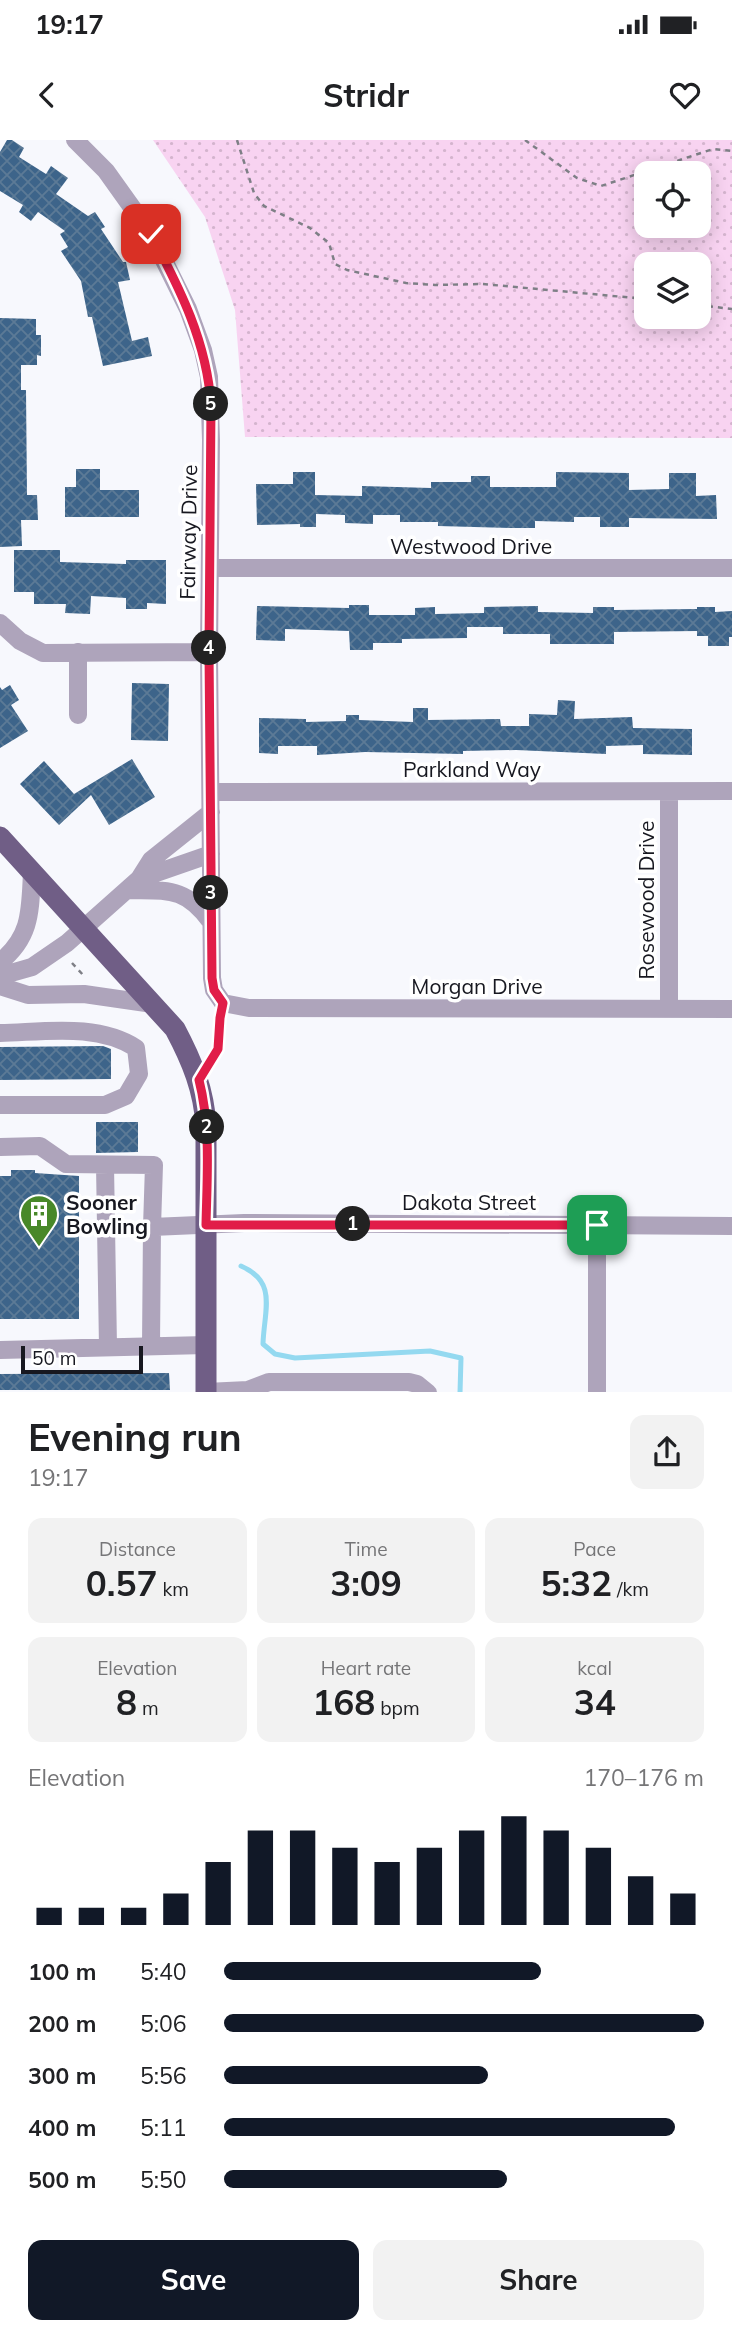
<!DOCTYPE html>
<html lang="en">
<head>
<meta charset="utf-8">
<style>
	:root { --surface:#fff; --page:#f2f2f2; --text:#202124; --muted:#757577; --accent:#111827 }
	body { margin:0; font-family:Mulish,sans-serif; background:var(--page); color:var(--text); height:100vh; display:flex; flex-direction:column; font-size:26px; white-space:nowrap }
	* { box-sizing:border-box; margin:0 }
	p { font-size:23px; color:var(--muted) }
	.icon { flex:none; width:38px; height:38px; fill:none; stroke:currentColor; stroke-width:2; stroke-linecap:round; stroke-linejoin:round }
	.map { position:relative; height:1252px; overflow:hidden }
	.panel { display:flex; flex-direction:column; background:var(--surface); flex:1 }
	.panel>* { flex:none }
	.buttons { position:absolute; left:634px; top:21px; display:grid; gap:14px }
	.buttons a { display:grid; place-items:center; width:77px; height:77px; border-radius:14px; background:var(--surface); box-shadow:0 4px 18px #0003; font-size:35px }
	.scale { position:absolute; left:21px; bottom:18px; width:122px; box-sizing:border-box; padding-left:7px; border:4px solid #171820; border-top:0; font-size:19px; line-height:24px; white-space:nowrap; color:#171820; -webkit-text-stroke:5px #fff; paint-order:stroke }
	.pin { position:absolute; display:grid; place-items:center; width:60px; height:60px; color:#fff; margin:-30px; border-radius:14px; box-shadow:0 4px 10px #0006 }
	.km { position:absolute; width:35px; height:35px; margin:-18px; border-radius:50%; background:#222; color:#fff; font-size:19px; line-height:35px; text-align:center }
	.round { display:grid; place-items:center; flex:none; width:74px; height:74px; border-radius:14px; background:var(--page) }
	.summary { display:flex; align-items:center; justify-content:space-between; height:119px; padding:0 28px }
	h1 { font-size:38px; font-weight:700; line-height:52px }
	.figures { display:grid; grid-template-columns:repeat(3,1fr); gap:10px; height:119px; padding:7px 28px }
	.figures div { display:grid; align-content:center; border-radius:14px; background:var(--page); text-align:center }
	.figures b { font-size:35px; font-weight:700 }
	.figures small { font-size:19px; font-weight:400 }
	.figures p { font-size:19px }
	.chart { height:196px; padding:14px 28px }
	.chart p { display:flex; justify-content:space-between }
	.chart svg { width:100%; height:126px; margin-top:7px; stroke:var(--accent); stroke-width:6 }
	.cta { display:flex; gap:14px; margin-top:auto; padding:14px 28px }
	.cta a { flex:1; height:80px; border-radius:14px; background:var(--accent); color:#fff; font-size:28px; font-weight:700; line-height:80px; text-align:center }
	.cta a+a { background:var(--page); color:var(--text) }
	ul { padding:0 28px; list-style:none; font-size:23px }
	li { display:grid; grid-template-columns:112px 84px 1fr; align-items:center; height:52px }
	li i { height:18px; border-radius:9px; background:var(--accent) }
	.status { display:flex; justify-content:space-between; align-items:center; height:49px; padding:0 35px; background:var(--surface); direction:ltr }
	.status svg { height:19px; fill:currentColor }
	header { display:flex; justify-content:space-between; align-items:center; height:91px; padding:0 28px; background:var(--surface); font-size:32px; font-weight:700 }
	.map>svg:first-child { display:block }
	.grass { fill:url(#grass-dots); fill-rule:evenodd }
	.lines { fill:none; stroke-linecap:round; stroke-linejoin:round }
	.stream { stroke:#94d9f0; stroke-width:5 }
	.building { fill:url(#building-cross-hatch) }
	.path { stroke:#7e7f86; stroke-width:2.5; stroke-dasharray:5 5; stroke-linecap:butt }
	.minor { stroke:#aea4bb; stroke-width:18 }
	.major { stroke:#705e86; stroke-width:21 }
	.route-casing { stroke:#fff; stroke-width:14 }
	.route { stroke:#e11d48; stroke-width:9 }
	.labels { text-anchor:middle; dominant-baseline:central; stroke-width:7; stroke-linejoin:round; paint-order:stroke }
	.street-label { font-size:21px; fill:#171820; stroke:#fff }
	.poi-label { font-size:21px; font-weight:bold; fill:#171820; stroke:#fff; text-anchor:start }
</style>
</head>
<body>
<div class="status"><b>19:17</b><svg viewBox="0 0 49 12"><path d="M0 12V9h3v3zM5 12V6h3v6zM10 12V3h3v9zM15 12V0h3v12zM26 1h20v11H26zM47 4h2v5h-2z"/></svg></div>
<header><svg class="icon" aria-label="back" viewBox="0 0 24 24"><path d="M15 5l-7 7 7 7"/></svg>Stridr<svg class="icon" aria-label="heart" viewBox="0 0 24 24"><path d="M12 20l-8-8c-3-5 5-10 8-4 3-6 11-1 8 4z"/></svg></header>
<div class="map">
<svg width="732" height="1253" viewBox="0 0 732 1253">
	<defs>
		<pattern id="grass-dots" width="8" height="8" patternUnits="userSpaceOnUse" patternTransform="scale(1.75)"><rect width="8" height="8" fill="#f8d3f1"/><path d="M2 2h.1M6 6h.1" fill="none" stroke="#d4b4ce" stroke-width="1.8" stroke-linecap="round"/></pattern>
		<pattern id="building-cross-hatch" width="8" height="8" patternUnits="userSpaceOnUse" patternTransform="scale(1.75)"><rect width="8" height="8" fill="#3d648a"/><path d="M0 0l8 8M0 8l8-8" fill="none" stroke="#5c7a96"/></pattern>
	</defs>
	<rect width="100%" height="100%" fill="#f7f8fd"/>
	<path class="grass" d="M153,0h579v298l-487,-1 -10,-127 -30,-93zM646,33h52v53h-52zM646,124h52v53h-52z"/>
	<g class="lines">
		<path class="stream" d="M241,1126c37,16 23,44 22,78l12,10 20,4 135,-7 31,7 -1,35"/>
	</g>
	<path class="building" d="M7,0h5l12,8 -5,9 27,17 5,-8 17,12 -12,16 32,22 7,-4 10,15 -4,2 22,33h3l4,18 -12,2 14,59 16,-4 4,19 -49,10 -11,-49h-4l-7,-36 -20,-30 7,-4 -8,-13 5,-3 -27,-19 -7,9 -12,-9 4,-7 -23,-14v-39z
		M0,178l36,1v16h5v21l-4,-1v10h-16v25h5l1,105h10l1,25h-17l1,26 -22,1z
		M76,329h24v21h39v27h-74v-30h11z
		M293,332h22v23l47,1v-10l69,2v-6h40v-6h19v11h66v-15l73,1v17l40,-1v-16h27v23l20,-1 1,24 -88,-1v9h-29v-10h-26v5l-39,-1v7h-23l-74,-2v-4h-38v-7h-27v9l-28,-1v-8l-29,-1v13h-16v-3l-43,1 -1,-41h37z
		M14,410h46v12l66,2v-4h40v44l-19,-1v6h-21v-11l-35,-2 -1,18 -25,-1 1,-9h-32v-12h-20z
		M349,465h20v10h46v-7l20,-1v7l49,-1v-6l54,-1v6l55,1v-6h21v3l83,-1v-2h18v5l17,-1v26h-3v9h-21v-10h-11v-5l-83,1v12h-64v-10h-47v-7h-36v11l-65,1v4h-29v7h-23l-1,-19 -64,-2v12l-29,-1 1,-34 92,2z
		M132,543l37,1 -1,57 -37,-1z
		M10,545l9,15 -8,5 17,26 -28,17v-61l2,3z
		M558,560l17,1 -1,18 58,-2 1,11 59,1v26l-49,-1v-9l-37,1v8l-90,-4 -53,1v3l-98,-2 -48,3v-9h-39v8l-19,-1v-35l47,1v3l40,-1v-6h13v5l54,2v-14h15v12l72,-1 1,7h28v-12l28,1z
		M132,619l23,38 -46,28 -18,-30 -32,30 -39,-41 24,-23 30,33z
		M103,906l8,3v30l-111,1v-33z
		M96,982h42v30l-42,1z
		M11,1030h24v3l44,3v143h-79v-143h11z
		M169,1233l1,17h-170v-16z"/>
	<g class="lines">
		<path class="path" d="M237,0l17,53 10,13 46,22 19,15 6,21 12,6 59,13 29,2 48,-1 163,15
			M525,0l52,38 24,8 112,-37 19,2
			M698,165l34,4
			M72,823l13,14
			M210,923l8,-14 1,-30"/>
		<path class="minor" d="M75,0l31,31 45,63 37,75 15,41 6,27 2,63 -2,212 3,326 2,12 9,13 26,5 483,1
			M211,428h521
			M0,483l20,18 23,12 166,-1
			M78,512v63
			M212,652l520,-1
			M669,652v217
			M139,739l72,-25
			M127,750c40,1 58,-4 84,32
			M0,822c32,-26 30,-52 32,-90
			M0,836l32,-9 35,-24 72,-64 12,-19 60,-48
			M0,846l28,9 56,-1 69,10
			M0,893c45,-1 97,-10 136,15l3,26 -13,22 -21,9h-105
			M0,1007l40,-1 26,18 88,1 -2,62 92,-4 488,3
			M105,1025l3,182
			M151,1206l1,-119
			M0,1210l206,-5
			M206,1252l42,-2 21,-8h140l8,2 11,9
			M597,1253v-168"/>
		<path class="major" d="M0,697l175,192c17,32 29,61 31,97v267"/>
	</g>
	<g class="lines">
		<defs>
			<path id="route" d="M151,94c29,55 56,108 60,171l-2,247 3,326 2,12 9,13 -3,15 -2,31 -19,31c12,47 8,97 7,145h391"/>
		</defs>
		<use href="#route" class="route-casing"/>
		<use href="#route" class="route"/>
	</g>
	<defs>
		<symbol id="building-pin" viewBox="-11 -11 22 30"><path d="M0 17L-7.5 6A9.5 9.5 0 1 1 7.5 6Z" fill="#488829" stroke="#fff"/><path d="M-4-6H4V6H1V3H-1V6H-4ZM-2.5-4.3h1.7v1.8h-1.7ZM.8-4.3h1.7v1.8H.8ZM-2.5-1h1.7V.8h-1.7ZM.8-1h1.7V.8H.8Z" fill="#fff"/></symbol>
	</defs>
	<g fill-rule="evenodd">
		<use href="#building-pin" x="17" y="1052" width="44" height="60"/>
	</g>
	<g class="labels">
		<g class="street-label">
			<text transform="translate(188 392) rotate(-89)">Fairway Drive</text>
			<text x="471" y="406">Westwood Drive</text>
			<text x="472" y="629">Parkland Way</text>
			<text transform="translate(646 760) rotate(-90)">Rosewood Drive</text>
			<text x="477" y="846">Morgan Drive</text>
			<text x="469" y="1062">Dakota Street</text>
		</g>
		<g class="poi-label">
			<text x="66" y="1062">Sooner<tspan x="66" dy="24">Bowling</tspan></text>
		</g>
	</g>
</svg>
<div class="buttons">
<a><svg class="icon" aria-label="locate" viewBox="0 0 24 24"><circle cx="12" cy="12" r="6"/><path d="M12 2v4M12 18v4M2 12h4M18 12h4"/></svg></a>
<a><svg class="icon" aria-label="layers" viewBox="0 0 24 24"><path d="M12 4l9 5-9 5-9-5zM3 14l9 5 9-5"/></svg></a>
</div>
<div class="scale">50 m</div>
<div class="pin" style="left:597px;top:1085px;background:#1e9e55"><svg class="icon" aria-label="arrive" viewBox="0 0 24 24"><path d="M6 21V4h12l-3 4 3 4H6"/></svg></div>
<div class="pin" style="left:151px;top:94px;background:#d93025"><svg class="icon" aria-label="check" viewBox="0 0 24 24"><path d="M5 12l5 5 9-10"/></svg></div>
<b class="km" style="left:353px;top:1084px">1</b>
<b class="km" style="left:207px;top:987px">2</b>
<b class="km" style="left:211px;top:753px">3</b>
<b class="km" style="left:209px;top:508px">4</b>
<b class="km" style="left:211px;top:264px">5</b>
</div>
<section class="panel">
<div class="summary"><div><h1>Evening run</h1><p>19:17</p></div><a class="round"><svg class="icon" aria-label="share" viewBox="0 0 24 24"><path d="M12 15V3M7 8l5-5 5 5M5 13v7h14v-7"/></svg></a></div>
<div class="figures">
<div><p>Distance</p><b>0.57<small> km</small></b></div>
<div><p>Time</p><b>3:09</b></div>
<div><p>Pace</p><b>5:32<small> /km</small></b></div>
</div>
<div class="figures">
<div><p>Elevation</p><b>8<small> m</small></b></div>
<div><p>Heart rate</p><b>168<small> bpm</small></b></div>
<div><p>kcal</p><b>34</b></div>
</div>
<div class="chart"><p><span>Elevation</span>170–176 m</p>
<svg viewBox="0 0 160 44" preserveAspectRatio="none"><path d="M5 44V38M15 44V38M25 44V38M35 44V33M45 44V22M55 44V11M65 44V11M75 44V17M85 44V22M95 44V17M105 44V11M115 44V6M125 44V11M135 44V17M145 44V27M155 44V33"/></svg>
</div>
<ul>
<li><b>100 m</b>5:40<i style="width:66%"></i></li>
<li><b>200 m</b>5:06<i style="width:100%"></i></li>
<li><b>300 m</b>5:56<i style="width:55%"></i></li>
<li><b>400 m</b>5:11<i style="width:94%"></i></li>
<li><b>500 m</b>5:50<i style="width:59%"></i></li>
</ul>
<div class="cta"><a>Save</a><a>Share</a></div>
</section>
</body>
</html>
